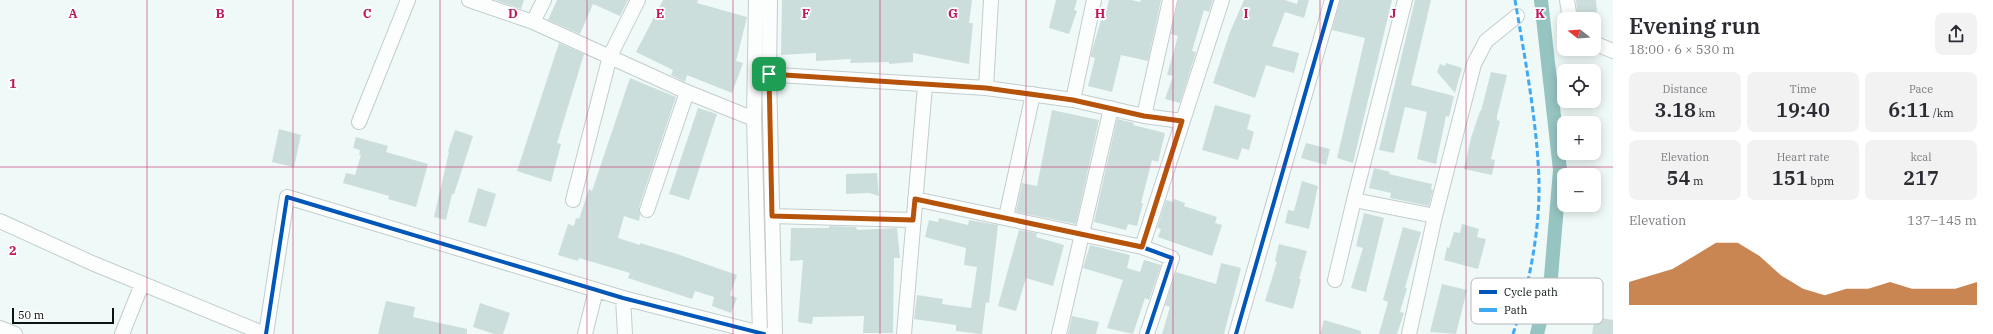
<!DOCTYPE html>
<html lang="en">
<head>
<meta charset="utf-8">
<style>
	:root { --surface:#fff; --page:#f2f2f3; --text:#2b2b33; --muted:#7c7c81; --accent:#b45309 }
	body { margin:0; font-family:"IBM Plex Serif",serif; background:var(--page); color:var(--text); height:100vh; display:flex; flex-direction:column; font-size:15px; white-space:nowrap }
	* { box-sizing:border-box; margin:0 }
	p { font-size:13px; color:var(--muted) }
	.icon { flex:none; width:22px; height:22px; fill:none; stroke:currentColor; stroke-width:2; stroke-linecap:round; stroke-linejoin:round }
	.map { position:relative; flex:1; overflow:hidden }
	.side { display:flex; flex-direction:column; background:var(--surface); width:380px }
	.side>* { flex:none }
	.needle { width:26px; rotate:287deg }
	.tools { position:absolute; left:1557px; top:12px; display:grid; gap:8px }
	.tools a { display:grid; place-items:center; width:44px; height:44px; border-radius:8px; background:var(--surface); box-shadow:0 2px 10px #0003; font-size:20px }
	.scale { position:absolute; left:12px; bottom:10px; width:102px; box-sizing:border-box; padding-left:4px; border:2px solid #0b1413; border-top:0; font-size:11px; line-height:14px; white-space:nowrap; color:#0b1413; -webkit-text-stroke:3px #fff; paint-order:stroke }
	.pin { position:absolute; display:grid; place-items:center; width:34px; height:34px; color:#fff; margin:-17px; border-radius:8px; box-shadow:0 2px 6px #0006 }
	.round { display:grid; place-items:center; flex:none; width:42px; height:42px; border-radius:8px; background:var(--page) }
	.summary { display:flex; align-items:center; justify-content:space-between; height:68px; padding:0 16px }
	h1 { font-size:22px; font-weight:600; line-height:30px }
	.figures { display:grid; grid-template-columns:repeat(3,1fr); gap:6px; height:68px; padding:4px 16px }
	.figures div { display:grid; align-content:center; border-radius:8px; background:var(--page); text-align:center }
	.figures b { font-size:20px; font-weight:600 }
	.figures small { font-size:11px; font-weight:400 }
	.figures p { font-size:11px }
	.chart { height:112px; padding:8px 16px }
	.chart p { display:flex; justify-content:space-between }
	.chart svg { width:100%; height:72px; margin-top:4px; fill:var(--accent); opacity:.7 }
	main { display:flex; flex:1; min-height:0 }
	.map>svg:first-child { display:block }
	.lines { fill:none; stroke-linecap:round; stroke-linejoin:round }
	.canal { stroke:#96c4c0; stroke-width:14 }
	.building { fill:#ccdedc }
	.minor-casing { stroke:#c3cdcc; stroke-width:16 }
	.minor { stroke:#fcfefe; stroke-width:14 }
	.quiet { stroke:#3fa9f5; stroke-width:3; stroke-dasharray:6 3; stroke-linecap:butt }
	.cycleway-casing { stroke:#fff; stroke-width:6 }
	.cycleway { stroke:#0057b8; stroke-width:4 }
	.route-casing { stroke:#fff; stroke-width:8 }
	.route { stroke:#b45309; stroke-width:5 }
	.grid { fill:none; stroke:#c2185b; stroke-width:1; stroke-opacity:0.55 }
	.key { fill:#fff; stroke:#b6b8b8; stroke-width:1 }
	.key-label { font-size:11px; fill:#0b1413 }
	.grid-label { font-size:13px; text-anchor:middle; font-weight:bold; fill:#c2185b; stroke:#fff; stroke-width:3.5; stroke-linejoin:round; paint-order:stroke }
</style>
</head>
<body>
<main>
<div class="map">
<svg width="1613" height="334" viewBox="0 0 1613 334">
	<rect width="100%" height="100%" fill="#eef9f8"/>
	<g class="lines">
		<path class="canal" d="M1537,334l14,-57 9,-107 -19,-170"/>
	</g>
	<path class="building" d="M495,0h29l-3,9z
		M557,0h71l-8,16 -27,-12 -13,30 -32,-14z
		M663,0h35l-1,3 50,14 -11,44 7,2 -11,30 -45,-18 -2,7 -14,-7 2,-5 -37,-18z
		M782,0h190l-3,23h4l-4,41 -56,-11v9l-24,2v-2l-39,1 1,-4 -35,2v-8l-35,2z
		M1056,0h21l-3,10 3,1 -8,23 -20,-6z
		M1109,0h22l9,2 1,-2h20l-13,61 -27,-6 -9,37 -24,-6 7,-28 -4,-1v-3l10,-34 3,1z
		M1178,0h35l-4,12 -5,-2 -12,41 4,1 -16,51 -15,-4 8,-23 -6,-1 11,-39 -7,-2z
		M1244,0h41l12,4 1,-4h11l-5,18 -19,-6 -13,34 27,7 -5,20 -28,-8 -11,33 -42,-15 17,-51z
		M1340,0h52l-39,163 -16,-5 28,-120 -33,-8z
		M1415,0h16l-20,85 43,11 -5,21 -3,-1 -10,48 -19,-5 10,-47 -22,-5 -11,46 -15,-3z
		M1576,0h20l1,13 -19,6z
		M559,43l25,11 -27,89 4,1 -10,38 -34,-11z
		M1446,63l16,5 -7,25 -18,-21 3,-8 5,2z
		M1491,72l16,3 -10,41v4l3,1 -9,38 4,1 -3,15 -28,-6 7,-31 9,-27h1z
		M630,78l46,19 -37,110 1,8 -1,6 -15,-5 -6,22 22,7v-2l37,11 60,21 -7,20 7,3 -6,15 -19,-7 2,-9 -19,-6 -3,8 -64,-21 2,-5 -51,-15 -1,3 -20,-6 10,-31 6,2 2,-8 3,1 10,-30 3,2z
		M1215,105l36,10 -4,14 7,3 -5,18 -7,-2 -4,12 -36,-10z
		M698,108l19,6 -28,86 -20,-6z
		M1052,110l47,10 -23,104 -60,-12 6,-29 15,3z
		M1117,119l17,4 -1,2 32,8 -7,29 -6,-2 -11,43h2l-6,23 -9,-2 -2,6 -32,-8z
		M279,129l22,6 -7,32 -22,-5z
		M455,130l18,6 -19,58h-2l-6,26 -12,-3 15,-65 -1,-1z
		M356,137l32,9 -2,6 42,12 -12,43 -28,-8 1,-3 -46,-13 3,-10 9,2 6,-20h-2l1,-5 -7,-2z
		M1306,143l24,6 -4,16 -25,-7z
		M1374,168l16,4 -1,2 43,10 -1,5 2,1 -4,16 -39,-8 1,-5 -22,-5z
		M877,173l2,23 -10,-3 -23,1v-20z
		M1302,181l16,5 -9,43 -24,-6 3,-13 6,1z
		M478,188l18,6 -10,33 -18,-5z
		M1174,199l11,4 -1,3 33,11 -2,6 7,2 -10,31 -54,-19 3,-8 -4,-1 9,-28 7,2z
		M1364,213l20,5 -18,74 -15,-4 12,-40 -7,-2z
		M939,218l29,7 1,-5 29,5 -9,78 -3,-1 -4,32 -26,-3v-6l-42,-6 3,-24 26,4 -1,5 29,4 6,-41 -13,-2 2,-17 -41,-11 4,-17 9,2z
		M1462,224l17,5 -2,8 9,2 -8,30 -34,-9 3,-13 2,1 5,-16 6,1z
		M829,226l27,1 1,3 40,-2 3,30h-6l-1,75h-30l1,-17 -51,1 -1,7 -14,-2 5,-62 -13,1 1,-33h38z
		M1403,227l18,5 -16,56h2l-7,24 4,1 -7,21h-18l9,-32 -5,-2z
		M1019,230l18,3 -1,4 28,8 -11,41 -27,-8 -10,33 -18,-5z
		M1279,244l28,7 -8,28h2l-8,30 -28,-8 12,-39 -2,-1z
		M1090,245l40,10 -3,13 13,4 4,-12 17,5 -12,35 -4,-2 -12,36 -26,-6 16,-48 -40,-12z
		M1221,263l20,5 -17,66h-62l8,-27 -5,-2 11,-33 40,12z
		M1442,284l25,6 -11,44 -26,-2z
		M386,301l29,6 -2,10 54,12v5h-89z
		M480,303l30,10 -7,21h-9l-21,-7z
		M1072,316l27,6 -3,12h-28z
		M1595,317l18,3v14h-21z
		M1324,320l37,11v3h-41z"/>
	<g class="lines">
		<defs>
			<path id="minor" d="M469,0l64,22 154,70 67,27
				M756,0l-2,119 6,215
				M770,0l-1,74 6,260
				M1567,0l3,19
				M533,22l11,-22
				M1594,43l19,8
				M761,74l225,14 5,-88
				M986,88l87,12 71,16 38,5
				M1073,100l21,-100
				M1144,116l26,-116
				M359,122l49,-122
				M915,199l227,48 30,11 -25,76
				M573,200l37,-144 28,-56
				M1354,200l81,16
				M647,210l40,-118
				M772,216l141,4
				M1006,217l27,-123
				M0,221l92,42 173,71
				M1142,247l80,-247
				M1335,280l19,-80 51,-200
				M623,298l2,36
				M0,328l15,6
				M122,334l20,-50
				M266,334l21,-137 336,101 141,36
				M585,334l11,-44
				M904,334l21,-248
				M1059,334l52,-226
				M1236,334l96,-334
				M1409,334l26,-118 39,-152 12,-23 31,-25"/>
		</defs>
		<use href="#minor" class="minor-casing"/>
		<use href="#minor" class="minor"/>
		<path class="quiet" d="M1513,334c16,-48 27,-102 26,-153 -2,-60 -14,-122 -24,-181"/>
		<defs>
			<path id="cycleway" d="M915,199l227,48 30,11 -25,76
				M266,334l21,-137 336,101 141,36
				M1236,334l96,-334"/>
		</defs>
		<use href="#cycleway" class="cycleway-casing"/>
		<use href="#cycleway" class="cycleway"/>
	</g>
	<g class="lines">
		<defs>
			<path id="route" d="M769,74l217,14 87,12 71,16 38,5 -40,126 -227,-48 -2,21 -141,-4z"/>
		</defs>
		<use href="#route" class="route-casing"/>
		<use href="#route" class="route"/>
	</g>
	<path class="grid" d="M147,0v334M293,0v334M440,0v334M587,0v334M733,0v334M880,0v334M1026,0v334M1173,0v334M1320,0v334M1466,0v334M0,167h1613"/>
	<rect x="1471" y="278" width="132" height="46" rx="6" class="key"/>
	<rect x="1479" y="290" width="18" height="4" fill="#0057b8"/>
	<rect x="1479" y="308" width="18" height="4" fill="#3fa9f5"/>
	<g class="key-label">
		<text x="1504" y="296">Cycle path</text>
		<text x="1504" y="314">Path</text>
	</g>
	<g class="grid-label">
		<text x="73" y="18">A</text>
		<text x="220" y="18">B</text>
		<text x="367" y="18">C</text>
		<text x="513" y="18">D</text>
		<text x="660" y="18">E</text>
		<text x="806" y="18">F</text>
		<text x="953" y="18">G</text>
		<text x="1100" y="18">H</text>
		<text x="1246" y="18">I</text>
		<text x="1393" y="18">J</text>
		<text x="1540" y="18">K</text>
		<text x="13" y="88">1</text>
		<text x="13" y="255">2</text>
	</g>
</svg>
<div class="tools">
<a><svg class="needle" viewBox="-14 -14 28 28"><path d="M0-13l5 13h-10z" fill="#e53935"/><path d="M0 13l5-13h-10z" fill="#7c7c81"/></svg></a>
<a><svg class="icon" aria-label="locate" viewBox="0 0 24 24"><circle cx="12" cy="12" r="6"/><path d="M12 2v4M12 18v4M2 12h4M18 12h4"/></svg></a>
<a>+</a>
<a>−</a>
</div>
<div class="scale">50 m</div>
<div class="pin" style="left:769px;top:74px;background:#1e9e55"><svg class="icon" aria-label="arrive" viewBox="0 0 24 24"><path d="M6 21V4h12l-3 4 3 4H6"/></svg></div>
</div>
<section class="side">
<div class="summary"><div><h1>Evening run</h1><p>18:00 · 6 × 530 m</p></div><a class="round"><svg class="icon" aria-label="share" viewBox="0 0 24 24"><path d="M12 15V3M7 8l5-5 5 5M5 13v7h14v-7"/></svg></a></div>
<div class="figures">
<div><p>Distance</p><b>3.18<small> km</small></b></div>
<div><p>Time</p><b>19:40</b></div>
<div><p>Pace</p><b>6:11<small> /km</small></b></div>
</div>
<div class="figures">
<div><p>Elevation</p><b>54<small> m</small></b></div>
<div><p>Heart rate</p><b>151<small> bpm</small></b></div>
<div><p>kcal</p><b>217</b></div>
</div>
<div class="chart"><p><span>Elevation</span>137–145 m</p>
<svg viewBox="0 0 160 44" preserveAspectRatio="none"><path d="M0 44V30L10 26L20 22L30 14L40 6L50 6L60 14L70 26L80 34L90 38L100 34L110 34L120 30L130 34L140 34L150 34L160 30V44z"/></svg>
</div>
</section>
</main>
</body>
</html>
